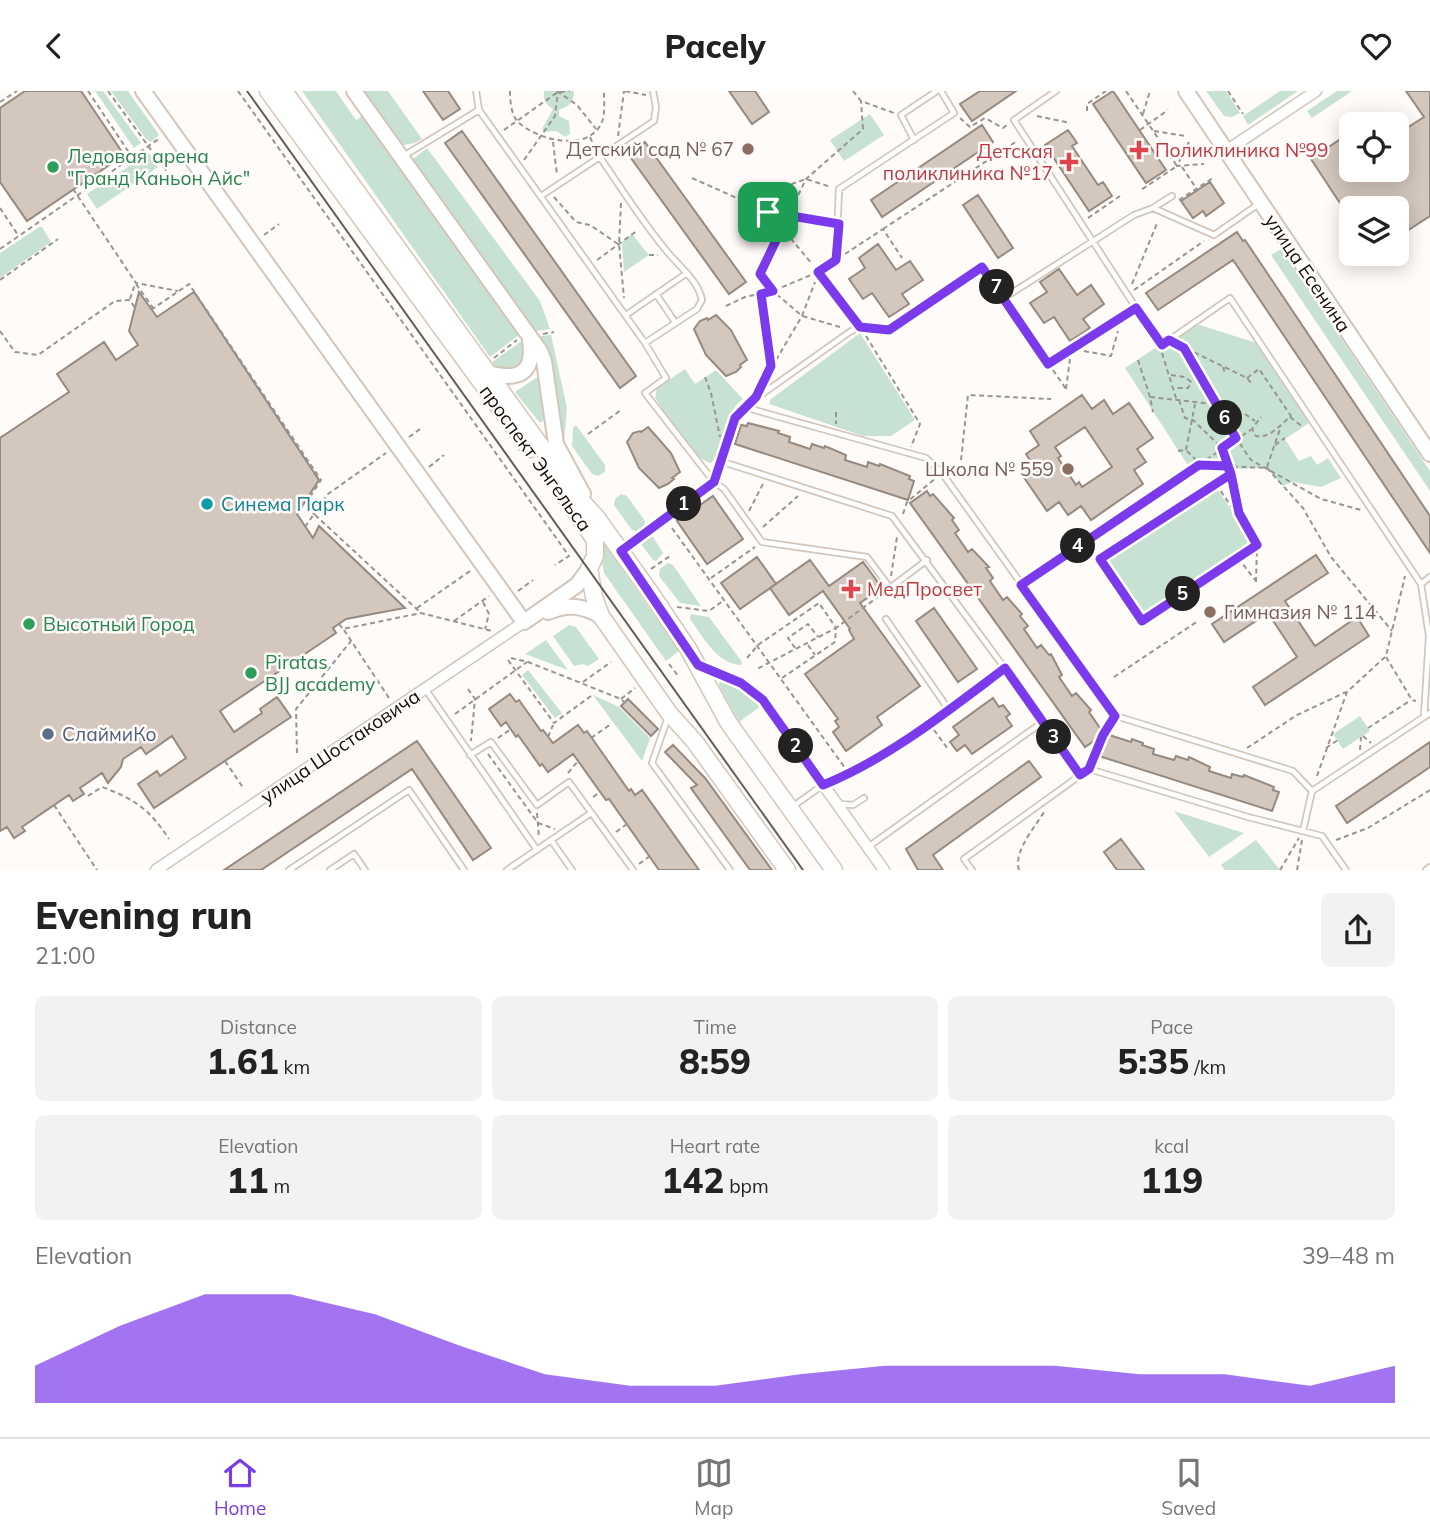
<!DOCTYPE html>
<html lang="en">
<head>
<meta charset="utf-8">
<style>
	:root { --surface:#fff; --page:#f2f2f2; --text:#222; --muted:#767676; --line:#e0e0e0; --accent:#7c3aed }
	body { margin:0; font-family:Mulish,sans-serif; background:var(--page); color:var(--text); height:100vh; display:flex; flex-direction:column; font-size:26px; white-space:nowrap }
	* { box-sizing:border-box; margin:0 }
	p { font-size:23px; color:var(--muted) }
	.icon { flex:none; width:38px; height:38px; fill:none; stroke:currentColor; stroke-width:2; stroke-linecap:round; stroke-linejoin:round }
	.map { position:relative; height:779px; overflow:hidden }
	.panel { display:flex; flex-direction:column; background:var(--surface); flex:1 }
	.panel>* { flex:none }
	.buttons { position:absolute; left:1339px; top:21px; display:grid; gap:14px }
	.buttons a { display:grid; place-items:center; width:70px; height:70px; border-radius:10px; background:var(--surface); box-shadow:0 4px 18px #0003; font-size:35px }
	.pin { position:absolute; display:grid; place-items:center; width:60px; height:60px; color:#fff; margin:-30px; border-radius:14px; box-shadow:0 4px 10px #0006 }
	.km { position:absolute; width:35px; height:35px; margin:-18px; border-radius:50%; background:#222; color:#fff; font-size:19px; line-height:35px; text-align:center }
	.round { display:grid; place-items:center; flex:none; width:74px; height:74px; border-radius:10px; background:var(--page) }
	.overview { display:flex; align-items:center; justify-content:space-between; height:119px; padding:0 35px }
	h1 { font-size:38px; font-weight:800; line-height:52px }
	.metrics { display:grid; grid-template-columns:repeat(3,1fr); gap:10px; height:119px; padding:7px 35px }
	.metrics div { display:grid; align-content:center; border-radius:10px; background:var(--page); text-align:center }
	.metrics b { font-size:35px; font-weight:800 }
	.metrics small { font-size:19px; font-weight:400 }
	.metrics p { font-size:19px }
	.chart { height:196px; padding:14px 35px }
	.chart p { display:flex; justify-content:space-between }
	.chart svg { width:100%; height:126px; margin-top:7px; fill:var(--accent); opacity:.7 }
	header { display:flex; justify-content:space-between; align-items:center; height:91px; padding:0 35px; background:var(--surface); font-size:32px; font-weight:800 }
	.dock { display:flex; justify-content:space-around; align-items:center; height:98px; border-top:2px solid var(--line); background:var(--surface); font-size:19px; color:var(--muted) }
	.dock a { display:grid; justify-items:center; gap:4px }
	.dock .current { color:var(--accent) }
	.map>svg:first-child { display:block }
	.green { fill:#c7e2d2 }
	.building { fill:#d4c7bd; stroke:#968a80; stroke-width:2; fill-rule:evenodd }
	.lines { fill:none; stroke-linecap:round; stroke-linejoin:round }
	.lane-casing { stroke:#d3c6bb; stroke-width:8 }
	.street-casing { stroke:#d3c6bb; stroke-width:13 }
	.secondary-casing { stroke:#d3c6bb; stroke-width:18 }
	.primary-casing { stroke:#d3c6bb; stroke-width:19 }
	.path { stroke:#999593; stroke-width:2; stroke-dasharray:5 3.5; stroke-linecap:butt }
	.lane { stroke:#fff; stroke-width:4.5 }
	.street { stroke:#fff; stroke-width:10 }
	.secondary { stroke:#fff; stroke-width:14 }
	.primary { stroke:#fff; stroke-width:16 }
	.tram { stroke:#625e5b; stroke-width:2 }
	.route-casing { stroke:#fff; stroke-width:14 }
	.route { stroke:#7c3aed; stroke-width:9 }
	.education-dot { fill:#8d6e63; stroke:#fefbf9; stroke-width:2.5 }
	.health-dot { fill:#e0444e; stroke:#fefbf9; stroke-width:2.5 }
	.leisure-dot { fill:#2e9e5b; stroke:#fefbf9; stroke-width:2.5 }
	.culture-dot { fill:#0f9aa8; stroke:#fefbf9; stroke-width:2.5 }
	.service-dot { fill:#5c6f8a; stroke:#fefbf9; stroke-width:2.5 }
	.labels { text-anchor:middle; dominant-baseline:central; stroke-width:5; stroke-linejoin:round; paint-order:stroke }
	.education-label { font-size:19px; fill:#785e54; stroke:#fefbf9; text-anchor:end }
	.health-label { font-size:19px; fill:#be3a42; stroke:#fefbf9; text-anchor:start }
	.leisure-label { font-size:19px; fill:#27864d; stroke:#fefbf9; text-anchor:start }
	.street-label { font-size:19px; fill:#110c09; stroke:#fefbf9 }
	.culture-label { font-size:19px; fill:#0d838f; stroke:#fefbf9; text-anchor:start }
	.service-label { font-size:19px; fill:#4e5e75; stroke:#fefbf9; text-anchor:start }
</style>
</head>
<body>
<header><svg class="icon" aria-label="back" viewBox="0 0 24 24"><path d="M15 5l-7 7 7 7"/></svg>Pacely<svg class="icon" aria-label="heart" viewBox="0 0 24 24"><path d="M12 20l-8-8c-3-5 5-10 8-4 3-6 11-1 8 4z"/></svg></header>
<div class="map">
<svg width="1430" height="779" viewBox="0 0 1430 779">
	<rect width="100%" height="100%" fill="#fefbf9"/>
	<path class="green" d="M95,0h8l38,52 -7,5z
		M111,0h17l29,41 2,3 -8,7 -5,-3z
		M302,0h34l20,29 6,-4 157,219 -29,22z
		M364,0h24l34,48 -7,4 -12,2z
		M544,0h30c0,12 -5,15 -15,19v6l10,5 1,13 -5,3c-12,-9 -10,-5 -21,-5l-2,-3 11,-20c-7,-5 -10,-9 -9,-18z
		M1206,0h20l14,22 -8,4 -8,-1z
		M1280,0h18l-50,34 -5,-9z
		M1337,0h15l-40,27 -5,-7z
		M870,23l14,21 -40,26 -14,-21z
		M427,57l113,153 10,28 -14,2 -123,-172z
		M149,62l9,14 -61,42 -10,-15z
		M39,136h3l9,15 -51,36v-25z
		M632,143l17,21 -25,17 -2,-30z
		M1281,158l149,222v20l-159,-236z
		M1193,232l67,21 52,77 -27,18 14,22 12,-5 6,9 11,-7 13,20 -20,9 -29,-5 -9,4 -16,-18 -76,2 -66,-102z
		M860,242l55,87 -24,16h-28l-94,-32 2,-5z
		M551,244l16,73 -4,44 -18,-104 -5,-12z
		M523,249l5,11 -8,19 -24,-2 -5,-5z
		M685,278l10,15 21,-14 27,29c-23,17 -14,46 -32,64 -17,-2 -46,-50 -56,-65l2,-10z
		M539,285l6,40 -1,4 -4,3 -25,-31z
		M576,334l29,40v7l-7,4 -6,-2 -20,-28 1,-18z
		M1216,396l39,58 -112,75 -39,-59z
		M621,403l6,2 18,25 -1,7 -6,4 -6,-2 -18,-25 1,-6z
		M647,445l6,1 10,16 -7,8 -3,-1 -12,-16 1,-4z
		M603,451l76,109 -13,10 -62,-88 -5,-28z
		M668,472l5,2 28,41 -21,-3 -21,-27 1,-7z
		M691,523l18,3 33,45 -1,3c-24,-1 -37,-27 -51,-46z
		M569,534l7,2 23,32 -11,7 -5,-2 -9,2 -21,-30z
		M546,549l22,30 -43,-16z
		M528,579l34,43 -7,5 -33,-43z
		M720,590l20,7 21,18 -22,16 -20,-37z
		M593,604l26,12 31,31 -8,23z
		M1360,625l10,15 -27,18 -10,-15z
		M1174,720l70,22 -35,24z
		M1256,749l24,30h-55l-4,-5z"/>
	<path class="building" d="M25,0h56l43,64 -97,66 -27,-39v-74z
		M423,0h25l12,18 -17,11z
		M729,0h26l14,21 -17,12z
		M980,0h36l-44,30 -12,-17z
		M1113,0l53,79 -20,13 -53,-79z
		M1406,0h24v125l-34,22v-30h-45v12l-40,-61 40,-27v38h45v-35l28,-18z
		M982,34l11,17 -111,75 -11,-17z
		M1068,39l9,13 -5,3 26,39 5,-3 9,14 -23,15 -44,-66z
		M462,40l174,245 -16,12 -175,-245z
		M645,51l101,140 -17,12 -101,-140z
		M1210,91l14,21 -18,13 -3,-5 -10,7 -12,-17z
		M978,104l35,53 -15,10 -35,-53z
		M1237,141l6,9 2,-1 185,276v37l-197,-293 -75,50 -12,-17z
		M878,153l18,26 14,-9 13,19 -21,14 7,10 -20,13 -17,-24 -9,6 -14,-20 16,-11 -6,-10z
		M1059,178l18,26 14,-10 13,19 -21,15 7,9 -20,13 -16,-24 -10,6 -14,-20 17,-11 -7,-10z
		M139,201l18,25 37,-25 125,188 -22,34 16,24 6,-12 86,82 -59,11 -13,9 3,5 -116,78 14,21 28,-19 -2,-4 17,-12 14,20 -137,91 -16,-24 19,-13 3,5 26,-18 -14,-22 -26,18 -5,-7 -18,12 -2,8 -13,16 -6,-10 -22,15 4,6 -11,7 -4,-6 -47,32 3,4 -11,7 -7,-11 -7,4v-393l69,-46 -12,-18 47,-32 12,18 22,-15 -9,-14z
		M716,224l15,15 16,30 -7,5 1,2 -5,5 -10,4 -20,-21 -12,-26 6,-8 7,-3 1,2z
		M1082,304l10,14 12,-9 9,14 16,-11 24,35 -16,11 9,13 -12,8 9,14 -52,36 -10,-14 -13,9 -9,-13 -12,9 -24,-35 12,-8 -9,-14 13,-9 -9,-14zM1085,336l27,40 -30,20 -3,-5 -3,3 -18,-27 3,-2 -6,-9z
		M748,332l31,8 -1,2 12,4 -1,5 21,7 2,-5 12,4 1,-2 21,9 -1,5 22,7 1,-5 11,4 1,-2 30,12 -1,3 5,2 -6,19 -173,-56 6,-19 6,1z
		M648,336l23,26 9,19 -8,6 2,1 -6,5 -9,4 -20,-20 -12,-26 6,-9 7,-2 1,1z
		M927,400l3,5 3,-2 21,24 -2,2 7,10 -4,3 13,19 4,-3 17,18 -3,1 7,10 -3,3 13,19 4,-3 15,17 -2,2 8,10 -4,3 13,19 4,-3 8,10 2,-1 11,21 -3,2 13,19 4,-3 15,17 -2,2 15,22 -19,13 -175,-244z
		M713,405l30,43 -36,25 -30,-43z
		M1316,464l12,18 -43,28 30,45 42,-29 12,19 -104,69 -12,-18 44,-30 -29,-44 -44,29 -12,-18z
		M757,466l19,27 -36,25 -19,-26z
		M810,469l19,26 34,-24 19,26 -22,15 60,83 -43,31 5,8 -36,26 -13,-19 6,-5 -4,-6 3,-2 -33,-45 49,-35 -5,-9 1,-1 -27,-38 -34,24 -19,-27z
		M934,517l43,61 -19,13 -42,-61z
		M510,603l6,8 3,-2 22,31 2,-1 10,13 25,-18 6,8 3,-2 42,60 2,-2 4,6 7,-5 57,80h-40l-50,-71 -3,1 -33,-46 -25,18 -6,-8 -2,2 -22,-31 -2,2 -10,-15 -5,4 -12,-17z
		M993,607l6,9 4,-2 7,9 -4,3 6,9 -40,28 -7,-9 -8,6 -7,-9 9,-7 -6,-8z
		M628,608l30,30 -7,7 -30,-30z
		M1106,643l25,8 1,-3 11,4 -1,2 12,4 -1,5 21,6 2,-4 12,4 1,-3 21,10 -1,4 22,7 1,-4 11,3 1,-2 30,12 -1,3 6,2 -7,19 -173,-55z
		M417,650l74,107 -18,12 -61,-91 -151,101h-37z
		M1430,651v25l-83,56 -11,-17z
		M673,654l32,33 67,92h-22l-59,-82 6,-3 -32,-33z
		M1029,670l12,16 -108,78 10,15h-25l-12,-21z
		M1121,748l23,31h-27l-13,-18z"/>
	<g class="lines">
		<defs>
			<path id="lane" d="M476,0l3,19 166,233 21,35 -21,15 69,89 10,7 38,53 105,15 23,31 37,-28
				M1056,0l-42,29 139,214 9,11 68,-47 191,286 8,52 -5,81
				M914,49l-13,-25 36,-24
				M599,65c23,33 45,69 71,99 12,14 28,26 32,45l-5,9 -52,34
				M402,66l77,-47
				M541,105l113,-75 2,-14 -3,-16
				M1153,117l61,27 46,-32
				M656,203l19,28
				M1004,207l130,-83 19,-7 19,-12
				M626,224l61,-42
				M860,236l-42,-55 18,-12 3,-71 115,-76 -13,-22
				M744,316l182,51 16,15 174,243 177,55 19,20
				M720,370l172,55 152,205 36,54
				M624,457l90,-66 21,-64 9,-11 107,-76 9,-4 29,3 93,-63 66,97 88,-56
				M1421,493l9,-7
				M886,528l63,91
				M426,599l111,160
				M668,626l-16,46 78,107
				M470,664l21,-13 46,63 32,-23 64,88
				M838,713l15,1 11,-7
				M792,716l31,-22 27,-11 79,-51 76,-55
				M1303,740l9,-40 118,-78
				M551,749l21,30
				M868,756l176,-126
				M289,779l120,-80 55,80
				M330,779l24,-16 11,16
				M507,779l84,-57
				M972,779l-8,-11 125,-90 159,48 74,19 24,34
				M1426,779l4,-3"/>
			<path id="street" d="M1226,60l90,-60
				M698,574l43,18 22,17 121,170
				M156,779l368,-248"/>
			<path id="secondary" d="M143,0l381,531
				M354,0l186,260 4,10 12,83 27,50
				M1186,0l244,363
				M488,282c30,8 47,1 42,-33
				M548,521c21,-9 34,-6 53,4
				M524,531l53,-37 12,-16"/>
			<path id="primary" d="M268,0l262,358
				M284,0l293,405 20,22 55,77 37,55 39,72 106,148
				M564,404l31,45v16l-6,13 5,28 7,19 68,97 26,29 92,128"/>
		</defs>
		<use href="#lane" class="lane-casing"/>
		<use href="#street" class="street-casing"/>
		<use href="#secondary" class="secondary-casing"/>
		<use href="#primary" class="primary-casing"/>
		<path class="path" d="M88,0l44,66
			M108,0l60,82
			M238,0l331,465 -14,9
			M510,0c0,9 1,24 8,31 20,19 74,32 85,-3 2,-9 1,-19 1,-28
			M557,0l20,14 19,24
			M625,0l21,4
			M853,0l8,10 33,12
			M1126,0l51,75 -36,24
			M1228,0l15,23
			M0,11l17,-11
			M1087,20v-7l19,-13
			M1143,23l7,-23
			M1037,25l33,7
			M960,27l10,9 15,-9 18,10 5,-4
			M504,39l54,-38 12,-1
			M1140,39l28,-20
			M1154,40l31,5
			M618,45l6,-45
			M590,46l5,11
			M553,51l4,33
			M1189,51l-12,24 27,-2
			M524,69l31,-44 3,-25
			M1182,76l14,21
			M692,87l76,34 63,11
			M73,98l63,94 42,8
			M554,106l22,25 14,3 28,19
			M1179,109l34,-22
			M743,110l63,-22 25,8
			M621,112l-2,41 5,54
			M0,117l18,27
			M769,121l43,52
			M1088,127l32,-22
			M883,138l134,-88
			M264,144l15,-11
			M0,158l160,-111
			M845,163l38,-25 19,29
			M649,164h9
			M597,169l41,-30
			M0,189l58,-41
			M136,193l17,24
			M1132,193l26,-63
			M1134,199l70,-49
			M761,204l10,71
			M130,208l5,-15
			M726,215l19,-9 28,-6 38,-16
			M151,219l38,-26 132,196 -16,25 9,9 14,-20 58,-41
			M840,236l-38,-11 -29,-25 -13,-17 46,-95 57,-50 -2,-28
			M0,240l15,21 23,3 77,-54 15,-1 5,8
			M543,243l11,-2
			M866,245l54,88 -9,23
			M1179,254l68,33 4,5
			M1184,257l52,90 15,22 70,39 40,11
			M1084,260l27,5 7,-25
			M1162,262l14,45
			M494,267l23,-18
			M1138,269l12,37 3,15
			M1223,276l2,7
			M1053,279l13,19
			M1171,284l14,2 6,5 -3,6h-14
			M705,286l6,16 9,44
			M1247,287l12,-9 32,47c-10,8 -21,23 -35,20l-4,-7 9,-12
			M763,291l39,-66 13,-34
			M1066,298l4,-30
			M1150,306l81,9
			M1179,309l6,18 8,2 29,28 9,26 8,39 10,18
			M836,321v12
			M1245,323l10,7
			M1290,326l13,10
			M588,343l33,-24
			M409,346l14,-10
			M1275,354l10,-7
			M1186,359l9,-46
			M1178,360l7,-1
			M1187,360l13,13
			M961,369l7,-65 83,4
			M1199,374l68,3 36,40 28,49 61,74
			M429,376l15,-12
			M1267,376l14,-41
			M1216,393l41,61 -115,76 -42,-61 116,-76 15,-10
			M749,420l15,-29
			M903,423l4,-12 29,-24
			M305,436l9,-13 107,99
			M763,436l35,-31
			M672,437l173,240
			M1238,467l18,23
			M651,478l19,-13
			M891,485l6,-39
			M711,487l44,-31
			M1030,487l222,-149
			M1256,491l1,-37
			M518,500l15,-11
			M483,511l6,12 -4,15
			M677,516l32,4 15,-11
			M417,517l53,-37
			M454,530l35,-25
			M339,533l4,5 78,-16 71,18
			M344,539l45,68
			M808,554l7,10
			M795,557l-7,-10 20,-14 10,13
			M1386,566l26,43 4,1
			M511,567l17,4 93,37 4,4
			M747,567l11,-13 61,-42 17,25 -81,42
			M508,569l46,63 37,-27
			M669,573l10,13
			M1114,586l84,-56
			M782,587l53,-36 1,-14 47,-35
			M583,591l28,-20
			M468,598l7,10 -4,42
			M621,608l14,-11
			M455,623l72,-52
			M1368,637l43,-28
			M934,639l14,19
			M1363,645l8,7
			M548,646l5,-12
			M498,647l13,-9
			M591,647l20,-14
			M1247,657l50,-33 49,-23
			M1326,657l12,-8
			M1360,659l1,-13
			M297,662l-1,-44 55,-68
			M488,663l50,69 17,6
			M225,670l19,28
			M1092,670l11,-26 8,-13
			M568,682l10,-12
			M1317,685l30,-84 39,-36 19,-80
			M88,705l14,-9c33,12 48,23 67,52
			M593,706l7,-5
			M54,714l43,65
			M537,722l2,25
			M616,741l11,-8
			M1336,749l32,-12 62,-38
			M639,773l11,-8
			M1019,779c-6,-18 16,-43 25,-58
			M1280,779l19,-32
			M1297,779l5,-30"/>
		<use href="#lane" class="lane"/>
		<use href="#street" class="street"/>
		<use href="#secondary" class="secondary"/>
		<use href="#primary" class="primary"/>
		<path class="tram" d="M247,0l556,779"/>
	</g>
	<g class="lines">
		<defs>
			<path id="route" d="M768,121l14,16 -22,46 13,17 -12,3 10,72 -15,31 -21,21 -21,64 -93,69 77,114 43,18 22,17 60,85c65,-26 126,-75 182,-117l75,107 9,-6 14,-34 12,-19 -94,-131 178,-120 28,1 4,8 8,39 18,32 -115,76 -42,-62 131,-85 -9,-26 14,-10 -52,-90 -15,-8 -7,5 -26,-37 -88,56 -66,-97 -93,63 -29,-3 -42,-55 18,-12 3,-36 -71,-12"/>
		</defs>
		<use href="#route" class="route-casing"/>
		<use href="#route" class="route"/>
	</g>
	<g class="education-dot">
		<circle cx="748" cy="58" r="7"/>
		<circle cx="1068" cy="378" r="7"/>
		<circle cx="1210" cy="521" r="7"/>
	</g>
	<g class="health-dot">
		<path d="M1135.5 48.5h7v7h7v7h-7v7h-7v-7h-7v-7h7z"/>
		<path d="M1065.5 60.5h7v7h7v7h-7v7h-7v-7h-7v-7h7z"/>
		<path d="M847.5 487.5h7v7h7v7h-7v7h-7v-7h-7v-7h7z"/>
	</g>
	<g class="leisure-dot">
		<circle cx="53" cy="76" r="7"/>
		<circle cx="29" cy="533" r="7"/>
		<circle cx="251" cy="582" r="7"/>
	</g>
	<circle class="culture-dot" cx="207" cy="413" r="7"/>
	<circle class="service-dot" cx="48" cy="643" r="7"/>
	<g class="labels">
		<g class="education-label">
			<text x="734" y="58">Детский сад № 67</text>
			<text x="1054" y="378">Школа № 559</text>
			<text x="1224" y="521" text-anchor="start">Гимназия № 114</text>
		</g>
		<g class="health-label">
			<text x="1155" y="59">Поликлиника №99</text>
			<text x="1053" y="60" text-anchor="end">Детская<tspan x="1053" dy="22">поликлиника №17</tspan></text>
			<text x="867" y="498">МедПросвет</text>
		</g>
		<g class="leisure-label">
			<text x="67" y="65">Ледовая арена<tspan x="67" dy="22">"Гранд Каньон Айс"</tspan></text>
			<text x="43" y="533">Высотный Город</text>
			<text x="265" y="571">Piratas<tspan x="265" dy="22">BJJ academy</tspan></text>
		</g>
		<g class="street-label">
			<text transform="translate(1308 182) rotate(56)">улица Есенина</text>
			<text transform="translate(536 367) rotate(54)">проспект Энгельса</text>
			<text transform="translate(340 655) rotate(-34)">улица Шостаковича</text>
		</g>
		<g class="culture-label">
			<text x="221" y="413">Синема Парк</text>
		</g>
		<g class="service-label">
			<text x="62" y="643">СлаймиКо</text>
		</g>
	</g>
</svg>
<div class="buttons">
<a><svg class="icon" aria-label="locate" viewBox="0 0 24 24"><circle cx="12" cy="12" r="6"/><path d="M12 2v4M12 18v4M2 12h4M18 12h4"/></svg></a>
<a><svg class="icon" aria-label="layers" viewBox="0 0 24 24"><path d="M12 4l9 5-9 5-9-5zM3 14l9 5 9-5"/></svg></a>
</div>
<div class="pin" style="left:768px;top:121px;background:#1e9e55"><svg class="icon" aria-label="arrive" viewBox="0 0 24 24"><path d="M6 21V4h12l-3 4 3 4H6"/></svg></div>
<b class="km" style="left:684px;top:413px">1</b>
<b class="km" style="left:796px;top:655px">2</b>
<b class="km" style="left:1054px;top:646px">3</b>
<b class="km" style="left:1078px;top:455px">4</b>
<b class="km" style="left:1183px;top:503px">5</b>
<b class="km" style="left:1225px;top:327px">6</b>
<b class="km" style="left:997px;top:196px">7</b>
</div>
<section class="panel">
<div class="overview"><div><h1>Evening run</h1><p>21:00</p></div><a class="round"><svg class="icon" aria-label="share" viewBox="0 0 24 24"><path d="M12 15V3M7 8l5-5 5 5M5 13v7h14v-7"/></svg></a></div>
<div class="metrics">
<div><p>Distance</p><b>1.61<small> km</small></b></div>
<div><p>Time</p><b>8:59</b></div>
<div><p>Pace</p><b>5:35<small> /km</small></b></div>
</div>
<div class="metrics">
<div><p>Elevation</p><b>11<small> m</small></b></div>
<div><p>Heart rate</p><b>142<small> bpm</small></b></div>
<div><p>kcal</p><b>119</b></div>
</div>
<div class="chart"><p><span>Elevation</span>39–48 m</p>
<svg viewBox="0 0 160 44" preserveAspectRatio="none"><path d="M0 44V31L10 17L20 6L30 6L40 13L50 24L60 34L70 38L80 38L90 34L100 31L110 31L120 31L130 34L140 34L150 38L160 31V44z"/></svg>
</div>
</section>
<nav class="dock">
<a class="current"><svg class="icon" aria-label="home" viewBox="0 0 24 24"><path d="M3 11l9-7 9 7M6 9v11h12V9"/></svg>Home</a>
<a><svg class="icon" aria-label="map" viewBox="0 0 24 24"><path d="M3 6l6-2 6 2 6-2v14l-6 2-6-2-6 2zM9 4v14M15 6v14"/></svg>Map</a>
<a><svg class="icon" aria-label="saved" viewBox="0 0 24 24"><path d="M7 4h10v16l-5-4-5 4z"/></svg>Saved</a>
</nav>
</body>
</html>
